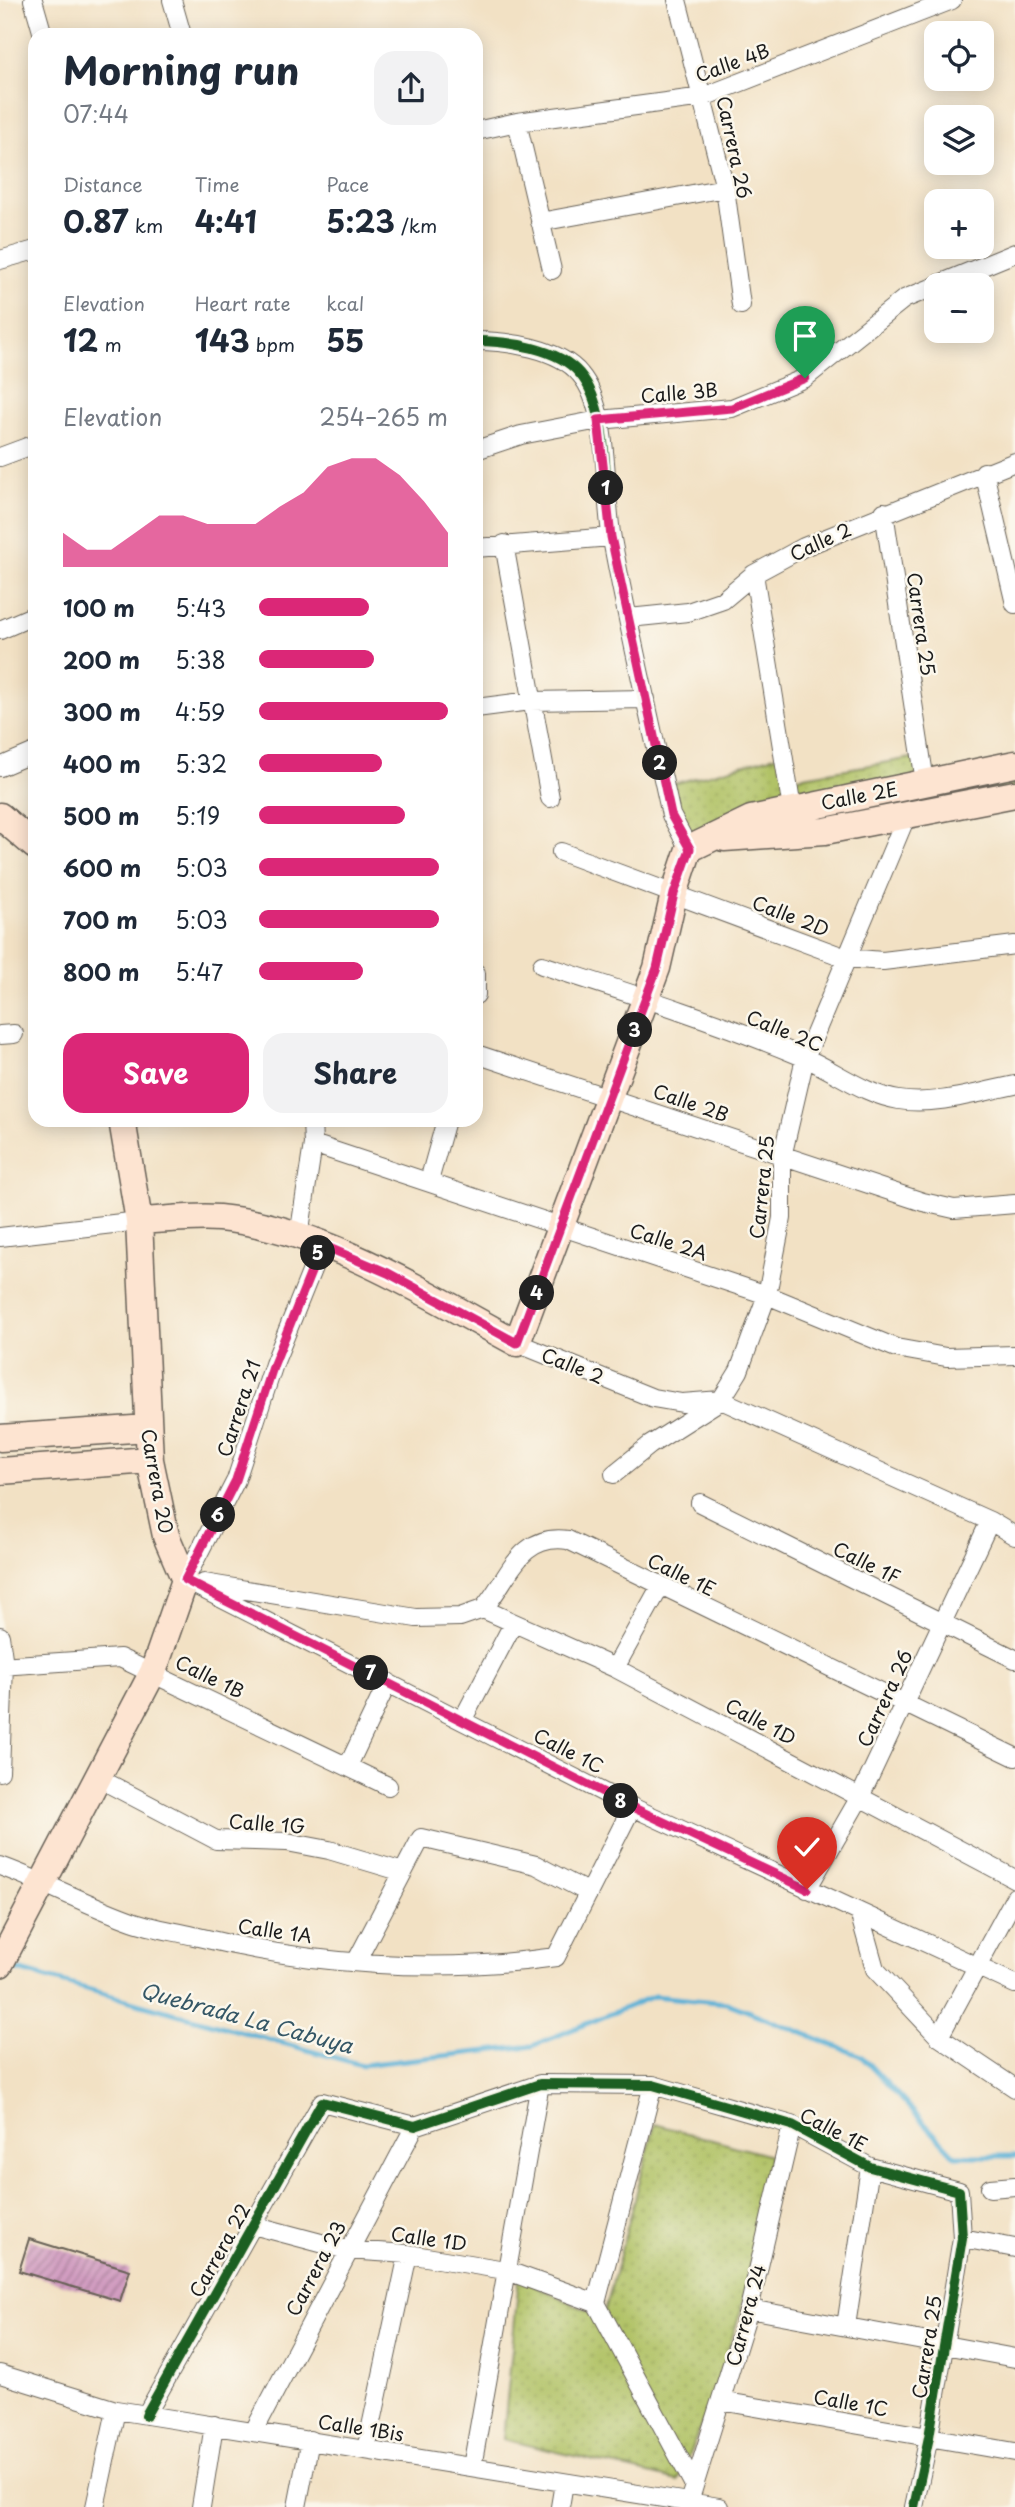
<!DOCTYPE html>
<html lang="en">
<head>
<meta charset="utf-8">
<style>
	:root { --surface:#fff; --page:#f2f2f3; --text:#1f2937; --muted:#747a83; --accent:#db2777 }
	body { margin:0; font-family:"Playpen Sans",sans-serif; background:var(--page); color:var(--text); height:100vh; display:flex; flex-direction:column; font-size:26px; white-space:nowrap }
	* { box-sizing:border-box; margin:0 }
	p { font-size:23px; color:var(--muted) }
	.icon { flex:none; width:38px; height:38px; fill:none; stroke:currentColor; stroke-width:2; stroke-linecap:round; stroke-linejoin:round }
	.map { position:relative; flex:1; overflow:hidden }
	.sheet { position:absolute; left:28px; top:28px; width:455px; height:1099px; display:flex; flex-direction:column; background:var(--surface); border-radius:21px; box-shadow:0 4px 18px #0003 }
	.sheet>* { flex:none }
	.fabs { position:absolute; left:924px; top:21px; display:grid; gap:14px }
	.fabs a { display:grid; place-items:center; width:70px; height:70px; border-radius:14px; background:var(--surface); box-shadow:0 4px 18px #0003; font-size:35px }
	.pin { position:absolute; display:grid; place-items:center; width:60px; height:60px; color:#fff; margin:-72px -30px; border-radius:50% 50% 50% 0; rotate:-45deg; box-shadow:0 0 7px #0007 }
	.pin .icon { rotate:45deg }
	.km { position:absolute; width:35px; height:35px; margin:-18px; border-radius:50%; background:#222; color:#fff; font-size:19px; line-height:35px; text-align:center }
	.round { display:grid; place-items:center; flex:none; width:74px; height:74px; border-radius:21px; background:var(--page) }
	.head { display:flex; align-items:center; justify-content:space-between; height:119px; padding:0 35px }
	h1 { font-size:38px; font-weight:700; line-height:52px }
	.stats { display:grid; grid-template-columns:repeat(3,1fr); gap:10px; height:119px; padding:7px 35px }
	.stats div { display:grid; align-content:center }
	.stats b { font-size:30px; font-weight:700 }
	.stats small { font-size:19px; font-weight:400 }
	.stats p { font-size:19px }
	.chart { height:196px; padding:14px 35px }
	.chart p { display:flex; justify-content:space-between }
	.chart svg { width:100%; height:126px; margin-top:7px; fill:var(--accent); opacity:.7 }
	.cta { display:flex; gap:14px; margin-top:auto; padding:14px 35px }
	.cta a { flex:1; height:80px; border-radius:21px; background:var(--accent); color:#fff; font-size:28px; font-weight:700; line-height:80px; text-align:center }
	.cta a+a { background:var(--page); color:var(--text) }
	ul { padding:0 35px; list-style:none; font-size:23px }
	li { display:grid; grid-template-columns:112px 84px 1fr; align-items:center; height:52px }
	li i { height:18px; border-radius:9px; background:var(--accent) }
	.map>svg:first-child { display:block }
	.park { fill:url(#park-dots); stroke:#666f41; stroke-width:2 }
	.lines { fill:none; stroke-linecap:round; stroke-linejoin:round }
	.stream { stroke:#5ab0d6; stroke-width:5 }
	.building { fill:url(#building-hatch) }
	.street-casing { stroke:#676157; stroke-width:20 }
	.secondary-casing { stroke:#676157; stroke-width:29 }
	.street { stroke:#fff; stroke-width:18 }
	.secondary { stroke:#fde4d1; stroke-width:26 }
	.cycleway-casing { stroke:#fbf7ec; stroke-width:15 }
	.cycleway { stroke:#1b5e20; stroke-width:10 }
	.route-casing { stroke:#fff; stroke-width:14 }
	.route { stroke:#db2777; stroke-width:9 }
	.labels { text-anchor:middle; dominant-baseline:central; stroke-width:5; stroke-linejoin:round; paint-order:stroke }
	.street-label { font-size:19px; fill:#1c1c1c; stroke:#fbf7ec }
	.water-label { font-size:21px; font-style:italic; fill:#355766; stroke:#fbf7ec }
</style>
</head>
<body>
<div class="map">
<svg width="1015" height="2507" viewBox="0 0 1015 2507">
	<defs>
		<pattern id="park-dots" width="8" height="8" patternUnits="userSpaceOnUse" patternTransform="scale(1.75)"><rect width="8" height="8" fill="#b1c266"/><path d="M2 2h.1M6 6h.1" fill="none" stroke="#98a658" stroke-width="1.8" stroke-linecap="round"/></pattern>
		<pattern id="building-hatch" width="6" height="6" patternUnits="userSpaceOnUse" patternTransform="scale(1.75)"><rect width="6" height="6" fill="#d29dc1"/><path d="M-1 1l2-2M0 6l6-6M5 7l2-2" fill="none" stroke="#aa7f9c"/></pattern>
	</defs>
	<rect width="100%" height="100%" fill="#fbf7ec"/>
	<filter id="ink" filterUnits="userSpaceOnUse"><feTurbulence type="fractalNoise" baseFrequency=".0143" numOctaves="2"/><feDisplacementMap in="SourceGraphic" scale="14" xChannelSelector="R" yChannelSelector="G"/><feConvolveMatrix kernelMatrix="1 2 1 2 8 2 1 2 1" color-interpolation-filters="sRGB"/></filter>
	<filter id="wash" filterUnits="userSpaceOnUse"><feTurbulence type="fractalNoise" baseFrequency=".00686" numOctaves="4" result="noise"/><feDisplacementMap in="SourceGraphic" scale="28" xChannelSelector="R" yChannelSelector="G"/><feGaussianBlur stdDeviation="1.57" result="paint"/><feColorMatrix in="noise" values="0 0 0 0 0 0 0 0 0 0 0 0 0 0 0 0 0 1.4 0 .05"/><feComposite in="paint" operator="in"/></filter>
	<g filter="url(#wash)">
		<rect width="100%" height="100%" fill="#f2e1c4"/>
		<path class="park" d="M782,754l4,25 133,-22 6,31 90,-20v24l-325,56 -24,-62z
			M655,2124l115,32 -29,154 -27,85 -36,86 -175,-42 16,-161 84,40z"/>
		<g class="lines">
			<path class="stream" d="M7,1967l355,98 170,-19 122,-50 73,7 134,53 94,100h60"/>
		</g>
		<g id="blocks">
			<path class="building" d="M29,2239l101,31 -10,31 -101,-30z"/>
		</g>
	</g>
	<g filter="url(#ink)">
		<use href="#blocks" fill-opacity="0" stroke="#676157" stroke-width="2"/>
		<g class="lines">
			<defs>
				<path id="street" d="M33,0l10,35
					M172,0l10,35
					M677,0l48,188 16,117
					M517,122l35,148
					M476,131l41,-9 186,-25 249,-97
					M540,222l185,-34
					M0,260l35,-10
					M937,285l78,-32
					M476,341c31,0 83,7 104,33 31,36 23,119 32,165 17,92 39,184 59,276l18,34
					M476,450l45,-15 78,-15 133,-12 73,-30 99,-79 32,-13
					M0,457l35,-13
					M984,472l31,132
					M884,512l41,270
					M504,544l46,254
					M476,548l135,-11
					M754,574l38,235
					M629,618l59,-6 35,-12 31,-26 50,-27 211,-85
					M0,630l35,-15
					M476,708l55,-7 115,-2
					M0,767l35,-15
					M561,852l285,106 37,3 132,-16
					M542,965c87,28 176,56 261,92 33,14 60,37 96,43 37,6 80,-8 116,-15
					M476,973v22
					M0,1035l14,-1
					M476,1054l447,148 31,7 61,-5
					M313,1144l454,151 129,53 50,9 69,-2
					M429,1181l17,-61
					M299,1236l14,-92 -1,-24
					M0,1237l139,-16
					M517,1343l136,55 29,5 39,-3 269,121 25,15
					M614,1474l36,-29 71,-45 18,-29 28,-76 15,-77v-61l23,-99 101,-241
					M700,1503l315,156
					M185,1580l447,227 383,177
					M185,1580l51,-100 38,-116 48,-119
					M204,1583l212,35 44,-1 23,-8
					M483,1609c26,-29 35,-76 85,-69l447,217
					M483,1609l132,59 400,211
					M0,1636l4,29 -4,107
					M0,1666l120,-8 268,128
					M615,1668l45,-81
					M463,1719l50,-95
					M348,1766l40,-84
					M98,1778l118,62 71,2 42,8 74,22
					M0,1866c45,16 87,39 132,55 19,7 41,10 62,15 117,29 242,38 362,21l76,-150
					M807,1889l53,-92 130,-276
					M859,1912l16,57 64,68 76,51
					M356,1962l65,-124 115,27 53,28
					M939,2037l76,-140
					M990,2188l25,-2
					M253,2225l94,25 61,4 97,16 91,33
					M962,2238l53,10
					M596,2303l57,-218
					M596,2303l98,182
					M749,2309l266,49
					M846,2326l24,-159
					M0,2374l116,36 603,97
					M721,2401l294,51
					M146,2415l176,-313 93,24 125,-42 113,1 139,40 78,42 89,24 3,47 -33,199 -15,70
					M254,2431l161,-305
					M366,2450l42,-196
					M472,2467l68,-383
					M689,2502l60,-193 43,-184
					M95,2507l21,-97
					M201,2507l13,-82
					M297,2507l13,-67
					M560,2507l4,-24"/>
				<path id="secondary" d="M0,816l35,30
					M724,838l101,-7 190,-37
					M139,1221c26,-1 54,-5 80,-3 102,9 209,77 298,125l140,-375 17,-74 15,-45 62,-30 264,-55
					M0,1438l148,-10
					M0,1471l150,-11
					M0,1964l153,-292 32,-92 -19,-44 -16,-76 -11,-239 -17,-101"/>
			</defs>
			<use href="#street" class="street-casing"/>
			<use href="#secondary" class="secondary-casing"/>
			<use href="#street" class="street"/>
			<use href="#secondary" class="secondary"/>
			<defs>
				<path id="cycleway" d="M476,341c31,0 83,7 104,33 31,36 23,119 32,165 17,92 39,184 59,276l18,34 -15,45 -17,74 -140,375
					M146,2415l176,-313 93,24 125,-42 113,1 139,40 78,42 89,24 3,47 -33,199 -15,70"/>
			</defs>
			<use href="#cycleway" class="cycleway-casing"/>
			<use href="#cycleway" class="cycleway"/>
		</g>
	</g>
	<g class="lines" filter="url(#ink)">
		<defs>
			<path id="route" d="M805,378l-73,30 -134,12 13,117 60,278 19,34 -16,45 -17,74 -140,375 -129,-70 -66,-28 -48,119 -38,116 -51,100 447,227 175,82"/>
		</defs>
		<use href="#route" class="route-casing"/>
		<use href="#route" class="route"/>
	</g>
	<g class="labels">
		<g class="street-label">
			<text transform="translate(732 62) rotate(-20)">Calle 4B</text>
			<text transform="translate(735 147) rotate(78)">Carrera 26</text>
			<text transform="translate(679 392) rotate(-5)">Calle 3B</text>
			<text transform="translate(820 541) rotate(-25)">Calle 2</text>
			<text transform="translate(922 624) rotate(82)">Carrera 25</text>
			<text transform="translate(859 795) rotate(-11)">Calle 2E</text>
			<text transform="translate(791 915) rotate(21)">Calle 2D</text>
			<text transform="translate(785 1030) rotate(22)">Calle 2C</text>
			<text transform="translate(691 1102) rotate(19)">Calle 2B</text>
			<text transform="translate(761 1187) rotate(-84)">Carrera 25</text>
			<text transform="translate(669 1241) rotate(18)">Calle 2A</text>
			<text transform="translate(573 1365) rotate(22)">Calle 2</text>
			<text transform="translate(238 1408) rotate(-72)">Carrera 21</text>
			<text transform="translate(158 1481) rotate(80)">Carrera 20</text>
			<text transform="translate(867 1562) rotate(26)">Calle 1F</text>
			<text transform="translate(682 1574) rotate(26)">Calle 1E</text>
			<text transform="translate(210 1676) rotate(26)">Calle 1B</text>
			<text transform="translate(884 1698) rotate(-65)">Carrera 26</text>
			<text transform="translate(761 1721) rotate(28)">Calle 1D</text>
			<text transform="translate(569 1750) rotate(27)">Calle 1C</text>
			<text transform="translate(267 1823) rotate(4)">Calle 1G</text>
			<text transform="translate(275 1930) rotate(8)">Calle 1A</text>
			<text transform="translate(834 2129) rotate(27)">Calle 1E</text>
			<text transform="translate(429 2238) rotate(8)">Calle 1D</text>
			<text transform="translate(219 2250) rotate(-61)">Carrera 22</text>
			<text transform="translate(315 2268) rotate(-62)">Carrera 23</text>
			<text transform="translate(745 2315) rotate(-75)">Carrera 24</text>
			<text transform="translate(926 2347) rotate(-81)">Carrera 25</text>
			<text transform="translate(851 2402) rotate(10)">Calle 1C</text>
			<text transform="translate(361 2427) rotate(9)">Calle 1Bis</text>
		</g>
		<g class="water-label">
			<text transform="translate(247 2017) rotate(15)">Quebrada La Cabuya</text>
		</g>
	</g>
</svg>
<div class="fabs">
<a><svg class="icon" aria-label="locate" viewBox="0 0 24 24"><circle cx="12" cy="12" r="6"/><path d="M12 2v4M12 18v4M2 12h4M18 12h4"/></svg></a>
<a><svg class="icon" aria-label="layers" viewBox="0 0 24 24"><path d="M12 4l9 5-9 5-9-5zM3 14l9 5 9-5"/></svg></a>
<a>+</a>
<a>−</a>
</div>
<div class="pin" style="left:805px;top:378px;background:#1e9e55"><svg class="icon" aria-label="arrive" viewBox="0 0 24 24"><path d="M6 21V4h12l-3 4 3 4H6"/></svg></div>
<div class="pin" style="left:807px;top:1889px;background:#d93025"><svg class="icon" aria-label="check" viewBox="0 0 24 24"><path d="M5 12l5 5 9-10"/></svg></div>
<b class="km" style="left:606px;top:488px">1</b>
<b class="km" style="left:660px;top:763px">2</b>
<b class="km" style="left:635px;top:1030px">3</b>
<b class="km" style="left:537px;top:1293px">4</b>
<b class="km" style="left:318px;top:1253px">5</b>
<b class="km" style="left:218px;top:1515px">6</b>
<b class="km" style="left:371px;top:1673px">7</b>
<b class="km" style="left:621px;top:1801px">8</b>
<section class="sheet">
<div class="head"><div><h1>Morning run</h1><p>07:44</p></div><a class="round"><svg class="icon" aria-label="share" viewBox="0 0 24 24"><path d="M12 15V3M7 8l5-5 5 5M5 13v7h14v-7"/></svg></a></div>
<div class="stats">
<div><p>Distance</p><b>0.87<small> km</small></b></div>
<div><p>Time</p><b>4:41</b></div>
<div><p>Pace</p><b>5:23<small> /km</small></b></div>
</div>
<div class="stats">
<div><p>Elevation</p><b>12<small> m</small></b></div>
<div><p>Heart rate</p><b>143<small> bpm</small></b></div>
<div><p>kcal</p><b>55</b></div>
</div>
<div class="chart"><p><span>Elevation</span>254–265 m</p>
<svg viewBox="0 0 160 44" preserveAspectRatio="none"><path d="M0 44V32L10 38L20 38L30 32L40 26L50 26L60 29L70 29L80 29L90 23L100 18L110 9L120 6L130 6L140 12L150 21L160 32V44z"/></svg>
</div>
<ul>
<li><b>100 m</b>5:43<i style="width:58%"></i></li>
<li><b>200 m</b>5:38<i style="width:61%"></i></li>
<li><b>300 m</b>4:59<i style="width:100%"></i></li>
<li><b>400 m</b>5:32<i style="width:65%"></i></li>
<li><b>500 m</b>5:19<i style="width:77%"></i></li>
<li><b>600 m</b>5:03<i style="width:95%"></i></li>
<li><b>700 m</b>5:03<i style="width:95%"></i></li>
<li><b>800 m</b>5:47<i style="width:55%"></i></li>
</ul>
<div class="cta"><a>Save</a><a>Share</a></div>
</section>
</div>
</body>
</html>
